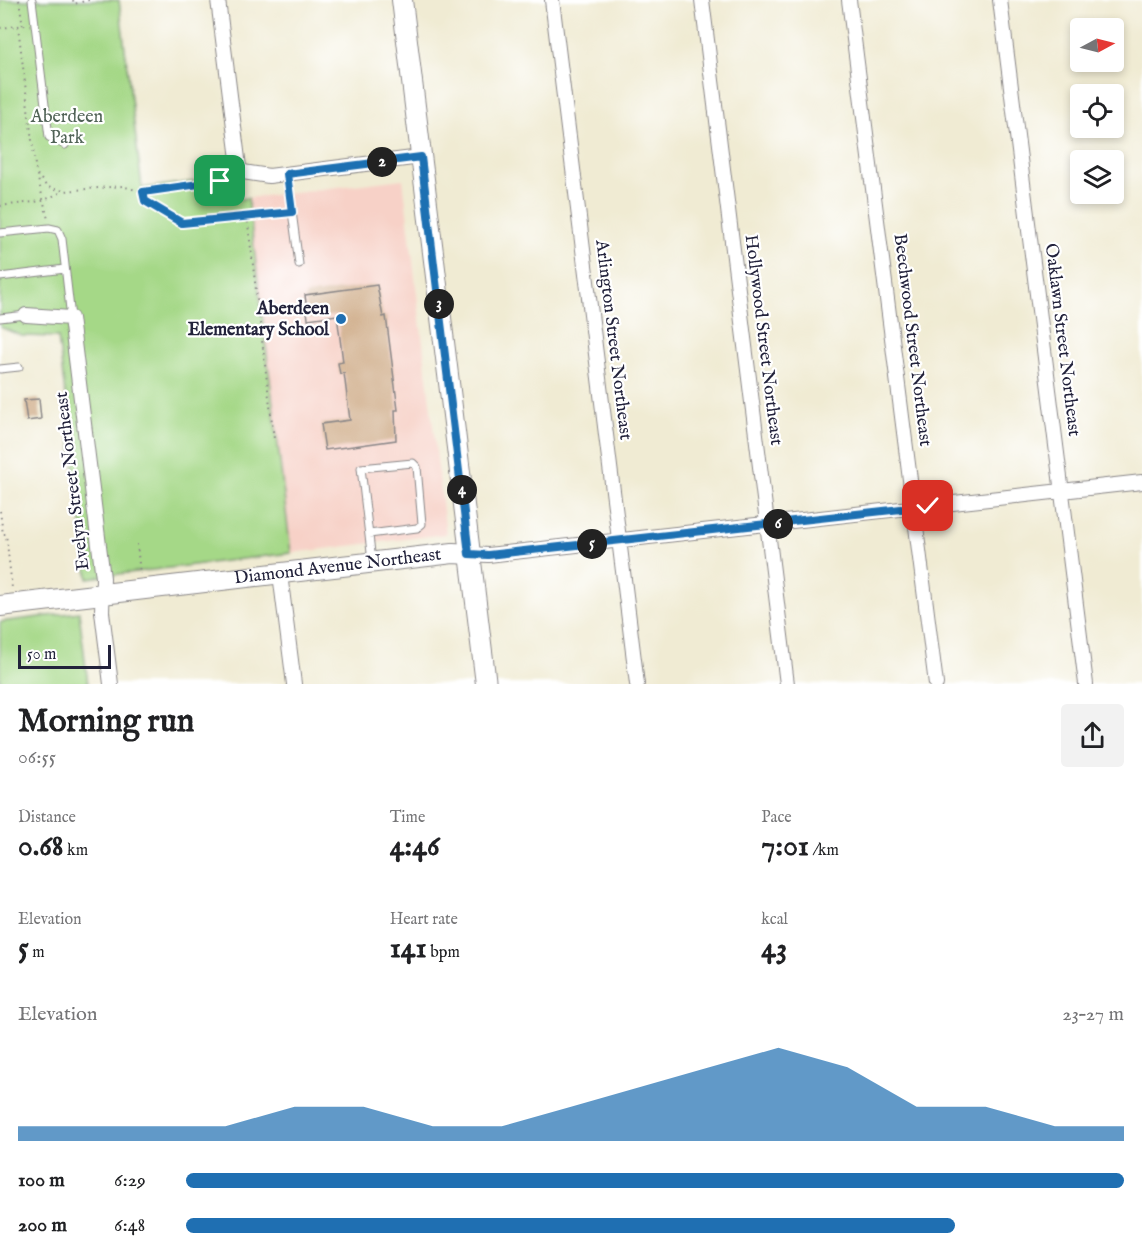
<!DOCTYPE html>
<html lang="en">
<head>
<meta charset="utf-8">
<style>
	:root { --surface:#fff; --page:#f2f2f2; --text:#202124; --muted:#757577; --accent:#1f6fb2 }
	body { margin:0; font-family:"IM FELL English",serif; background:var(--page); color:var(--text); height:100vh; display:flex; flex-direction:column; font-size:22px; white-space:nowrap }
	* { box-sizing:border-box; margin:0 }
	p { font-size:20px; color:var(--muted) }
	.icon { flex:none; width:33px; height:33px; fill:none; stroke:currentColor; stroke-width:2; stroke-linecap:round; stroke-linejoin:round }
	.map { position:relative; height:684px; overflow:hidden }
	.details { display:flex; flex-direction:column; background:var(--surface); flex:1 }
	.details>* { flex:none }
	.needle { width:39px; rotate:83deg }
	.fabs { position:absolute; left:1070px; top:18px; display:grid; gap:12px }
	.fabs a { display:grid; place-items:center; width:54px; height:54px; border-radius:6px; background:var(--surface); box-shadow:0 3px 9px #0003; font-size:30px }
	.scale { position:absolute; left:18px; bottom:15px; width:93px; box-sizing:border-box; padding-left:6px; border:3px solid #22223b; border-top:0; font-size:16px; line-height:21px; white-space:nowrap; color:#22223b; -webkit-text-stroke:4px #fff; paint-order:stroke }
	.pin { position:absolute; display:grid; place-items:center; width:51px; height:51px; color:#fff; margin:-26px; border-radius:12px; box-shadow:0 3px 9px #0006 }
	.km { position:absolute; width:30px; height:30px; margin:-15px; border-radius:50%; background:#222; color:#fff; font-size:16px; line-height:30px; text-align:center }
	.round { display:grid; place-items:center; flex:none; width:63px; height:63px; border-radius:6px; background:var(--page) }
	.overview { display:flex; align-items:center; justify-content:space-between; height:102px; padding:0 18px }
	h1 { font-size:33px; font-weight:800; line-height:45px }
	.metrics { display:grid; grid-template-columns:repeat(3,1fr); gap:9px; height:102px; padding:6px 18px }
	.metrics div { display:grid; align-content:center }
	.metrics b { font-size:30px; font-weight:800 }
	.metrics small { font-size:16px; font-weight:400 }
	.metrics p { font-size:16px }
	.chart { height:168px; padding:12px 18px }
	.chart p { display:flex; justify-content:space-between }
	.chart svg { width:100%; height:108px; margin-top:6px; fill:var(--accent); opacity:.7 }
	ul { padding:0 18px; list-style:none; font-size:20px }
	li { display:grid; grid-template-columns:96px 72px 1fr; align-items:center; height:45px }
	li i { height:15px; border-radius:8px; background:var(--accent) }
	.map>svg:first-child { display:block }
	.built { fill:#f7d1c7 }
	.green { fill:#a5d887; stroke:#647d61; stroke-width:1.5 }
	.building { fill:#d0af8c }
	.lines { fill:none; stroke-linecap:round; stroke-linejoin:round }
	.lane-casing { stroke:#898687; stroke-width:9 }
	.street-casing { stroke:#898687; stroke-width:16 }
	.secondary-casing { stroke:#898687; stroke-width:22 }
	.path { stroke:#898687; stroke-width:2; stroke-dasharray:1.5 4.5; stroke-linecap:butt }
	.lane { stroke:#fff; stroke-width:7 }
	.street { stroke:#fff; stroke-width:14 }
	.secondary { stroke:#fff; stroke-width:20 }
	.route-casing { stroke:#fff; stroke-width:12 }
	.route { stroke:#1f6fb2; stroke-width:8 }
	.poi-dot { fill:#1f6fb2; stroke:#fff; stroke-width:2 }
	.labels { text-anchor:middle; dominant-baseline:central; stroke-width:4.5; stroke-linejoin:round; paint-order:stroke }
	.park-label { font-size:18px; fill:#506256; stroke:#fff }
	.poi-label { font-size:18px; font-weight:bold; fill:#22223b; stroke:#fff; text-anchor:end }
	.street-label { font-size:18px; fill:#22223b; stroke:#fff }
</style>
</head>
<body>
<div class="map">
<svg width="1142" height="684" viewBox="0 0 1142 684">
	<rect width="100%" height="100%" fill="#fff"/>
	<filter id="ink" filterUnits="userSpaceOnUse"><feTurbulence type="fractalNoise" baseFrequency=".0167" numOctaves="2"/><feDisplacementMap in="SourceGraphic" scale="12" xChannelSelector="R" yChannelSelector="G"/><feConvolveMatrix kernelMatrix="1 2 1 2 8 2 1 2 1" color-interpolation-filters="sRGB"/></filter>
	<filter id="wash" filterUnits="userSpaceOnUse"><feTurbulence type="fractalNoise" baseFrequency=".008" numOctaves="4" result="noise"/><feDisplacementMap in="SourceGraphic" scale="24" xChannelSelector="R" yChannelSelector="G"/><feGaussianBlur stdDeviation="1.35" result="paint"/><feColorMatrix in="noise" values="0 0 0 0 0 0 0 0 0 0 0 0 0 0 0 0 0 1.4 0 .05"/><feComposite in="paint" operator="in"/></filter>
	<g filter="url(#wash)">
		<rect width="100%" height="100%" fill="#f0ebd3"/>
		<path class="built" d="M403,179l43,355 -155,19 -43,-355z"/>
		<path class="green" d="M0,0h119l23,188 80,-10 3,23 23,-3 43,355 -203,25 -30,-241 -36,-1 -22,-9z
			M79,612l9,72h-88v-62z"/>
		<g id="blocks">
			<path class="building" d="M377,285l6,32 3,-1 12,94h-3l1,30 -71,10 -4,-26 29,-4 -6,-47 -4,1 -2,-11 5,-1 -6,-47 -29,4 -3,-24z
				M39,399l2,20 -14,2 -3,-21z"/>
		</g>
	</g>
	<g filter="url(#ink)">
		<use href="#blocks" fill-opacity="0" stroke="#898687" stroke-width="1.5"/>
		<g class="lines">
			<defs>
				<path id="lane" d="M32,0l17,137 16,8
					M287,174l12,90
					M0,233l49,-5 9,2 4,9 9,79
					M0,277l65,-8
					M0,318l26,-3
					M0,369l19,-2
					M369,534l48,-6 5,-4 -5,-57 -4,-4 -52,5 11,93"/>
				<path id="street" d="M218,0l21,167 4,5 26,4 152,-19
					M552,0l85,684
					M702,0l85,684
					M849,0l87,684
					M1000,0l86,684
					M26,315l45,3 32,260 -1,34 9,72
					M469,554l19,1 654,-73
					M280,574l14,110"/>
				<g id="secondary">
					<path d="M402,0l84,684"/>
					<path id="s1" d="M0,606l453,-53 16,1"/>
				</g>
			</defs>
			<use href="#lane" class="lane-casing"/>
			<use href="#street" class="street-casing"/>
			<use href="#secondary" class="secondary-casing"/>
			<path class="path" d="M19,0l4,26
				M73,0l1,4 15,-4
				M18,26l18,147 11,14 17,4 58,-5 21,6 82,-10
				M0,28l26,-3
				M37,175l11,44
				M143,192l2,9 37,22 100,-10
				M0,206l42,-5 20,-9
				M247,216l27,223
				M0,511l3,23h3l6,54
				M137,544l3,30"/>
			<use href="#lane" class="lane"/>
			<use href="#street" class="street"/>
			<use href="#secondary" class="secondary"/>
		</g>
	</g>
	<g class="lines" filter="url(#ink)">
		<defs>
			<path id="route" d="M220,181l-77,11 2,9 37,22 110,-11 -5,-38 134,-17 48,397 19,1 440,-49"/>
		</defs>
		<use href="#route" class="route-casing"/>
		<use href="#route" class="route"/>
	</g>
	<circle class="poi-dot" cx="341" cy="319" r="6"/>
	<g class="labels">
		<g class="park-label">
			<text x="67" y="117">Aberdeen<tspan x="67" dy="21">Park</tspan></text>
		</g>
		<g class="poi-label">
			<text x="329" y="309">Aberdeen<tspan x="329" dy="21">Elementary School</tspan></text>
		</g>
		<g class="street-label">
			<text transform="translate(613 340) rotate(83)">Arlington Street Northeast</text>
			<text transform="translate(763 340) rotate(83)">Hollywood Street Northeast</text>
			<text transform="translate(912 340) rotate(83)">Beechwood Street Northeast</text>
			<text transform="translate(1062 340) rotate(83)">Oaklawn Street Northeast</text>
			<text transform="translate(73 481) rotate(-97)">Evelyn Street Northeast</text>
			<text stroke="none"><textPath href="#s1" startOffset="340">Diamond Avenue Northeast</textPath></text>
		</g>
	</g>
</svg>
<div class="fabs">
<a><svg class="needle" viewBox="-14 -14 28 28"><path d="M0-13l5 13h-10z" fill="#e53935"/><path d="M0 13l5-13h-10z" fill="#757577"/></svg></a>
<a><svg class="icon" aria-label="locate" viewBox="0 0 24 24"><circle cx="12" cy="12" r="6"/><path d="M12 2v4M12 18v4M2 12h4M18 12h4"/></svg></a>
<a><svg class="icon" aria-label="layers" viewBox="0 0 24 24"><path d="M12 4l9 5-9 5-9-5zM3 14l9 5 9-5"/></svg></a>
</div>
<div class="scale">50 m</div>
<div class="pin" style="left:220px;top:181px;background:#1e9e55"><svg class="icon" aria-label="arrive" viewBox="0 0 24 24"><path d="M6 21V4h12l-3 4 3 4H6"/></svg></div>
<div class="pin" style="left:928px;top:506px;background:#d93025"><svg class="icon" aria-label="check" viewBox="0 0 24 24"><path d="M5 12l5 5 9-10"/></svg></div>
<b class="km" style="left:382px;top:162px">2</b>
<b class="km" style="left:439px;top:304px">3</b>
<b class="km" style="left:462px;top:490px">4</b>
<b class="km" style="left:592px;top:544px">5</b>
<b class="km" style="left:778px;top:524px">6</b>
</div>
<section class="details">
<div class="overview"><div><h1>Morning run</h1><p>06:55</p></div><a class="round"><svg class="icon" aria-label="share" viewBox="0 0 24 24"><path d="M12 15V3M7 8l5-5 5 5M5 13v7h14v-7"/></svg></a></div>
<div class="metrics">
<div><p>Distance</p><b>0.68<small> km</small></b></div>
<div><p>Time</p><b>4:46</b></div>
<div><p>Pace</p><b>7:01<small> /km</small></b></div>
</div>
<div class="metrics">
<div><p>Elevation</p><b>5<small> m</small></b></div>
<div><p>Heart rate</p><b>141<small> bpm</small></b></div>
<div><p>kcal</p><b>43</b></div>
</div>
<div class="chart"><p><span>Elevation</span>23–27 m</p>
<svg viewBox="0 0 160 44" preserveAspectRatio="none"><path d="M0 44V38L10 38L20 38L30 38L40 30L50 30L60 38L70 38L80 30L90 22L100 14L110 6L120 14L130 30L140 30L150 38L160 38V44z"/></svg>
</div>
<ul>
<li><b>100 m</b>6:29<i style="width:100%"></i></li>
<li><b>200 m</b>6:48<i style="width:82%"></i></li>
</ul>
</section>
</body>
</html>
